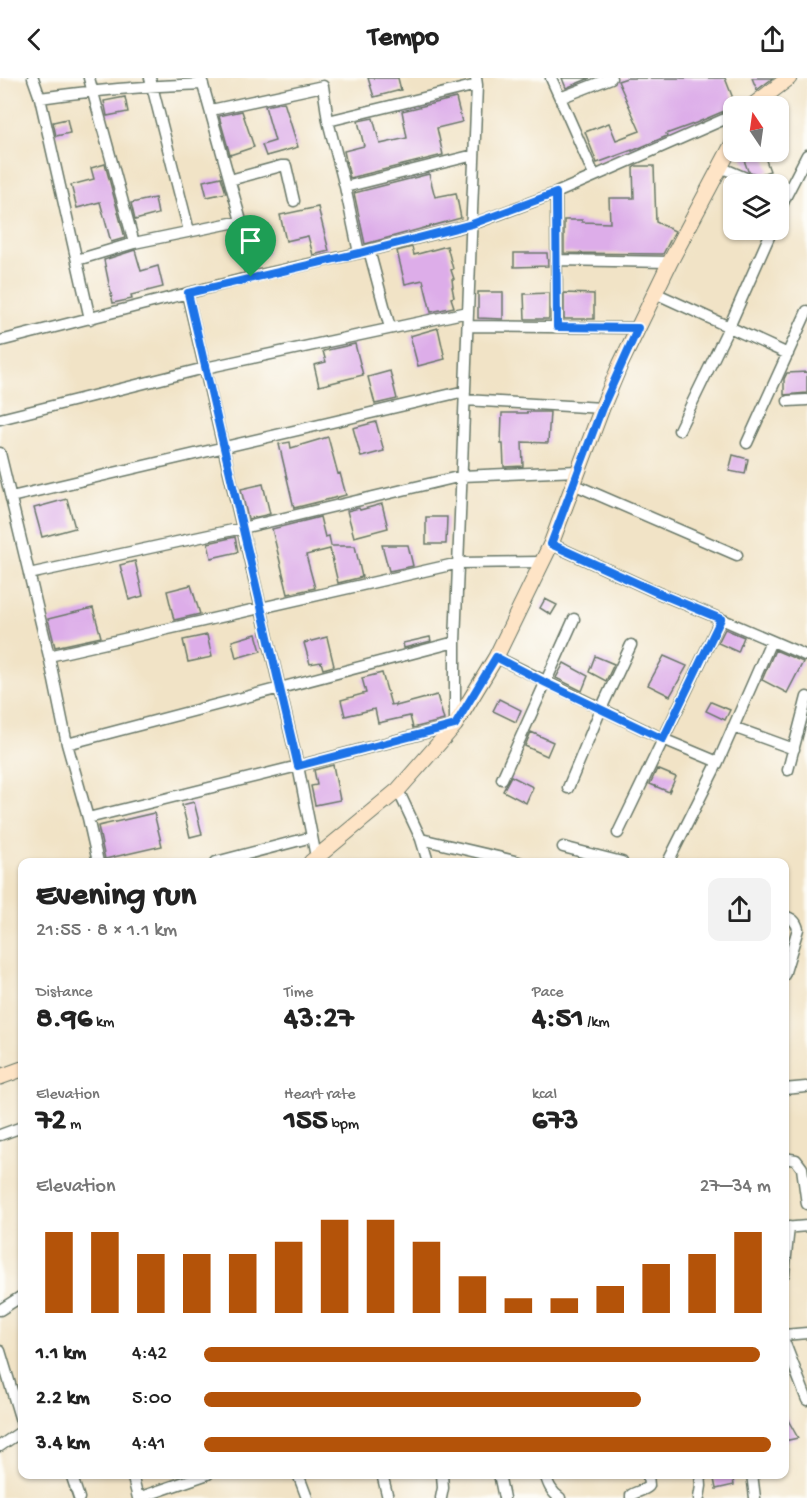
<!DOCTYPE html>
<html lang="en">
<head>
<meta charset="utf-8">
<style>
	:root { --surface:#fff; --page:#f2f2f2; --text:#222; --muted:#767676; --accent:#b45309 }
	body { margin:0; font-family:"Gochi Hand",sans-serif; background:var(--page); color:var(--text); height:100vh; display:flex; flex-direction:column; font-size:22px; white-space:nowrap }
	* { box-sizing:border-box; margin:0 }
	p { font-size:20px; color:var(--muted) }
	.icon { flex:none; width:33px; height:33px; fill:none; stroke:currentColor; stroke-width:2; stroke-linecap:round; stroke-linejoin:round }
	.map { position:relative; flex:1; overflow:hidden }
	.details { position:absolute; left:18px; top:780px; width:771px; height:621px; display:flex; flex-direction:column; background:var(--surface); border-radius:12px; box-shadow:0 2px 4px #0004 }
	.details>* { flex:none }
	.needle { width:39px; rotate:347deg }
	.tools { position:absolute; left:723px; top:18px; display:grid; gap:12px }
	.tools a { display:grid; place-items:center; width:66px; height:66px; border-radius:12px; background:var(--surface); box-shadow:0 2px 4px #0004; font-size:30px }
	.pin { position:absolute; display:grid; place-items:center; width:51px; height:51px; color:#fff; margin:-62px -26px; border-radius:50% 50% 50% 0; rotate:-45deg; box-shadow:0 0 6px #0007 }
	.pin .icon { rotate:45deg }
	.round { display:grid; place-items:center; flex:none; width:63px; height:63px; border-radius:12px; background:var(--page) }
	.headline { display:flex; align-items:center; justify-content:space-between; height:102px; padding:0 18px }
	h1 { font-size:33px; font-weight:800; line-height:45px }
	.metrics { display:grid; grid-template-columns:repeat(3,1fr); gap:9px; height:102px; padding:6px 18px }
	.metrics div { display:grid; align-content:center }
	.metrics b { font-size:30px; font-weight:800 }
	.metrics small { font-size:16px; font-weight:400 }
	.metrics p { font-size:16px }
	.chart { height:168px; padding:12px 18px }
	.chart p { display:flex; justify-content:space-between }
	.chart svg { width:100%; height:108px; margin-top:6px; stroke:var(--accent); stroke-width:6 }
	ul { padding:0 18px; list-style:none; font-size:20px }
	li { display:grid; grid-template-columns:96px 72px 1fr; align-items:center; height:45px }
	li i { height:15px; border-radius:8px; background:var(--accent) }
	header { display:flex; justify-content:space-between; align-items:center; height:78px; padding:0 18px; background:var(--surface); font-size:27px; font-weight:800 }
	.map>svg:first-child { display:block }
	.building { fill:#ddade9 }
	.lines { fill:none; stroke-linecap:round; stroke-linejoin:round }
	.street-casing { stroke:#687767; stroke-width:13 }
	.secondary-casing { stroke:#687767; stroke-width:17 }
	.street { stroke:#fff; stroke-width:10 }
	.secondary { stroke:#fee4c6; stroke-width:15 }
	.route-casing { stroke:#fff; stroke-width:12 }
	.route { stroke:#1a73e8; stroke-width:8 }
</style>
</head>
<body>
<header><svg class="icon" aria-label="back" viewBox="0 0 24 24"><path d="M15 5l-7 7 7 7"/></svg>Tempo<svg class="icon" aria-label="share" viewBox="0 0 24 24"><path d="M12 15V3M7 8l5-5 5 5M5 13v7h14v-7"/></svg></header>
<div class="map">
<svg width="807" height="1420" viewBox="0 0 807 1420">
	<rect width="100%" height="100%" fill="#fdfcf7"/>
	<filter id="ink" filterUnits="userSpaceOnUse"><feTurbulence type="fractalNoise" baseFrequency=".0167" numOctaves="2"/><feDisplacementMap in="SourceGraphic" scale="12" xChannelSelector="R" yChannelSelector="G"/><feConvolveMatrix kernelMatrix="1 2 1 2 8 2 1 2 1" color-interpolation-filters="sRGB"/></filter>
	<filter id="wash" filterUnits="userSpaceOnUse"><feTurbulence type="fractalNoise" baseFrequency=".008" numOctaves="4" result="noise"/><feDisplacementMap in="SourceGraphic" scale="24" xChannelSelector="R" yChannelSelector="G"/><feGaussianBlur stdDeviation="1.35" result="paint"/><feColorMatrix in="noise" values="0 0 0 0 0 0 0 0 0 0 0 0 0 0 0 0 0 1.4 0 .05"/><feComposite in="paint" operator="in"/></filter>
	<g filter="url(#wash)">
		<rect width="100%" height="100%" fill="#f1e3c6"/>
		<g id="blocks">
			<path class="building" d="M368,0h30l3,12 -27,7z
				M562,0h28l-24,10z
				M627,0h98l11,28 -40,17 -30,11 1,2 -35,15v-1l-8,3 -27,10 -12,-31 24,-9 7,17 24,-9 -22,-50z
				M752,0h21l-16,12z
				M125,19l3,15 -21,4 -3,-15z
				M456,20l6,24 -25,6 6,27 -93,23 -6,-27 20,-5 -6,-25 15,-3 7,26 27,-6 -5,-27z
				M284,24l14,45 -32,9 -4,-11 13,-4 -10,-35z
				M242,33l12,36 -24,8 -11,-39z
				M67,41l3,14 -14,3 -3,-14z
				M741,74h22l7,19 -12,4 -10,-4z
				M105,86l20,74 -14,4 -11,-40 -23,6 -6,-23 23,-6 -3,-11z
				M636,88h18l2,56 19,9 -12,23 -99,-1v-33h18v2l28,1 -1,-25h25l-1,-30z
				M429,96l6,23 21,-4 5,25 -96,26 -11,-51z
				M221,99l5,16 -19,4 -4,-16z
				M155,120l3,16 -23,6 -4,-17z
				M318,129l11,44 -16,4 -5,-19 -22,5 -6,-26z
				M260,144l8,31 -9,3 -3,-12 -3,1 -4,-21z
				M447,168l6,23 -2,1 3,9h-2l1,8h-1l2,10 -3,1 3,9 -23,5 -8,-32 -18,4 -8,-33 15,-4 2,8z
				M135,172l6,21 17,-5 5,21 -32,8 1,4 -19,4 -9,-43z
				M514,175h33l1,13 -34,1z
				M478,214h25v27l-25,-1z
				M549,215v26h-24l-1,-25z
				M564,215l30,1v25h-30z
				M438,250l7,31 -27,7 -8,-30z
				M355,266l8,31 -44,11 -5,-21 12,-3 -3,-11z
				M390,293l7,28 -22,5 -7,-27z
				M807,294v21l-23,2v-16l3,-6z
				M527,334h23l-2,31 -26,-1 1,24 -19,1 -1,-23h-2l1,-31h25z
				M376,344l8,29 -23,6 -8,-29z
				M328,359l10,37 2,-1 6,22 -52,13 -15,-64 11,-2 1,6z
				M733,377l15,4 -3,15 -16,-3z
				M263,406l7,30 -22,5 -7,-30z
				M67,421l8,29 -33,9 -8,-29z
				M382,426l6,24 -34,9 -7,-26 12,-3 1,2z
				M320,439l5,20 4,-1 2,10h24l7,31 -24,6 -8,-34 -24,6 9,33 -27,6 -16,-65z
				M426,439h21l-1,27h-20z
				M235,459l3,15 -27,6 -3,-15z
				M382,467h26l5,21 -24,5z
				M135,483l8,35 -14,4 -9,-35z
				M191,507l9,29 -26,6 -7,-29z
				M545,521l12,6 -6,10 -11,-7z
				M93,530l8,29 -46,10 -7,-28z
				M725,551l19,8 -6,15 -20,-9z
				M256,556l5,17 -25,7 -4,-17z
				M207,557l5,22 -24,5 -5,-22z
				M327,559l7,29 -11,3 -2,-7 -11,2 -6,-21z
				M430,559l1,4 -27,7 -1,-5z
				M775,572l28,12 -16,31 -25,-13z
				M595,578l19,8 -8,17 -17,-9z
				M664,578l23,10 -17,30 -22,-11z
				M564,585l24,13 -6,15 -26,-13z
				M382,595l9,32 5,-1v2l41,-11 7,25 -31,8 -3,-12 -32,7 -3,-14 -30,7 -4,-16 25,-7 -4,-15z
				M499,621l22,11 -5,12 -23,-11z
				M711,624l19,8 -5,10 -19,-9z
				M531,654l22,10 -6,14 -22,-10z
				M333,687l7,35 -25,5 -4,-19 6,-1 -3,-15z
				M657,691l19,8 -7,15 -19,-8z
				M511,698l22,11 -7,16 -23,-12z
				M194,724l8,32 -12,3 -8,-32z
				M154,735l8,33 -57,13 -7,-33z
				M784,1335l14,25 -14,3z
				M713,1396h19l2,11 -18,4z"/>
		</g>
	</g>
	<g filter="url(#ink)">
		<use href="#blocks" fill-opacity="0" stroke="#687767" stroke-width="1.5"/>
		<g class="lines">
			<defs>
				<path id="street" d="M33,0l7,20 50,221
					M89,0l45,165
					M150,0l39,153
					M201,0l40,143 10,56
					M551,0l9,20
					M40,20c55,-8 107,-12 163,-14
					M211,32l112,-24 5,35 17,66 14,66
					M328,43l149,-36
					M720,89l40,17
					M594,97l-34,-77 51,-20
					M230,102l51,-14h5l8,35
					M345,109l129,-32
					M556,115l1,134
					M778,136l8,-18 21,-41
					M369,172l21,78
					M77,182l57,-17 107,-22
					M556,182l114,2
					M187,215l111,473 19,96
					M655,215l133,61
					M468,248l170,2
					M0,263l251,-64 108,-24 114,-29 83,-31 178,-78
					M465,322l137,8
					M788,323l19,-1
					M0,341l205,-51 263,-56
					M679,352l50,-103 43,-97
					M747,365l60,-132
					M0,375l49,203 18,88 21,74 10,44
					M573,406l164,71
					M11,419l454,-106
					M551,466l105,48 65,27 86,37
					M29,496l213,-46 220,-52 116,-5
					M49,578l410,-93 83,-1
					M496,579l167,82 55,23
					M733,649l61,22
					M67,666l388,-102
					M788,692l19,-73
					M502,701l72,-160
					M568,710l33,-79 30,-64
					M398,712l23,49 7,23
					M88,740l210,-52 157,-41v-83l22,-557 -1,-7
					M618,755l103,-214
					M421,761l98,23
					M563,769l59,15
					M216,784l96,-25
					M668,784l50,-100 53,-121
					M784,838c8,2 12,5 14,13l-14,46
					M784,1011l22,-2
					M0,1057l22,-8
					M784,1080l12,2 6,8 5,36
					M784,1150l23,-2
					M784,1196l5,-47
					M0,1232l22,-14
					M784,1257l23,-2
					M784,1263l23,59
					M0,1273l22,73
					M0,1368l22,-15
					M71,1396l8,24
					M132,1396l6,24
					M298,1396l9,24
					M382,1396l6,24
					M499,1396l5,24
					M545,1396c3,10 6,18 15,24
					M752,1396l3,24
					M138,1420l70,-24
					M441,1420l2,-10 -1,-14
					M631,1420v-3c6,-4 13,-4 18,-9l-1,-12
					M699,1420l2,-12 -1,-12"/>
				<path id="secondary" d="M752,28l37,-28
					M311,784l87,-72 57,-65 41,-68 55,-113 51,-136 18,-43 50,-103 64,-121
					M0,999l22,-8"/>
			</defs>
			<use href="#street" class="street-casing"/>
			<use href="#secondary" class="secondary-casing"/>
			<use href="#street" class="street"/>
			<use href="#secondary" class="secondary"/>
		</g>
	</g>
	<g class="lines" filter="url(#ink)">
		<defs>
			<path id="route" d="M556,115l1,134 81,1 -36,80 -51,136 105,48 65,27 -58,120 -117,-56 -50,-26 -41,68 -157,41 -110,-473 172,-40 112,-29z"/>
		</defs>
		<use href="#route" class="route-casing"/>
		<use href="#route" class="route"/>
	</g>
</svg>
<div class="tools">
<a><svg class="needle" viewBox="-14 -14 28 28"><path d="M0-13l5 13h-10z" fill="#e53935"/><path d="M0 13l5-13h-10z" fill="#767676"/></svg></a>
<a><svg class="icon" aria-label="layers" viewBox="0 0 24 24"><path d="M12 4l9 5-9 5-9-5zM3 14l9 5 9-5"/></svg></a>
</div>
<div class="pin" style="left:251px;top:199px;background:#1e9e55"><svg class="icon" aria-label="arrive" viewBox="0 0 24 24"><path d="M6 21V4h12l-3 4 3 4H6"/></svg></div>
<section class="details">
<div class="headline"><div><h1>Evening run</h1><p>21:55 · 8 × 1.1 km</p></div><a class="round"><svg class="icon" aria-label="share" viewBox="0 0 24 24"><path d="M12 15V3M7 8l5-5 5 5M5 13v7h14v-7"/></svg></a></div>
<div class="metrics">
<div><p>Distance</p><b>8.96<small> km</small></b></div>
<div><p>Time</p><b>43:27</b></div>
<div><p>Pace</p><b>4:51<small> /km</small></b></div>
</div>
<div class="metrics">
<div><p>Elevation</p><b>72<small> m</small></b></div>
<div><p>Heart rate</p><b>155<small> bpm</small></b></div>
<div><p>kcal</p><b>673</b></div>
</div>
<div class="chart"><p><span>Elevation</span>27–34 m</p>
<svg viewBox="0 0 160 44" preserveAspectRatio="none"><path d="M5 44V11M15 44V11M25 44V20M35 44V20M45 44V20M55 44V15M65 44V6M75 44V6M85 44V15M95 44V29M105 44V38M115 44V38M125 44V33M135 44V24M145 44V20M155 44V11"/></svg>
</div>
<ul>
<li><b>1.1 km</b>4:42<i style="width:98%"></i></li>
<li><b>2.2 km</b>5:00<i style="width:77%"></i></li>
<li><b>3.4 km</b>4:41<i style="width:100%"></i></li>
</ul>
</section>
</div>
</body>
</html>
